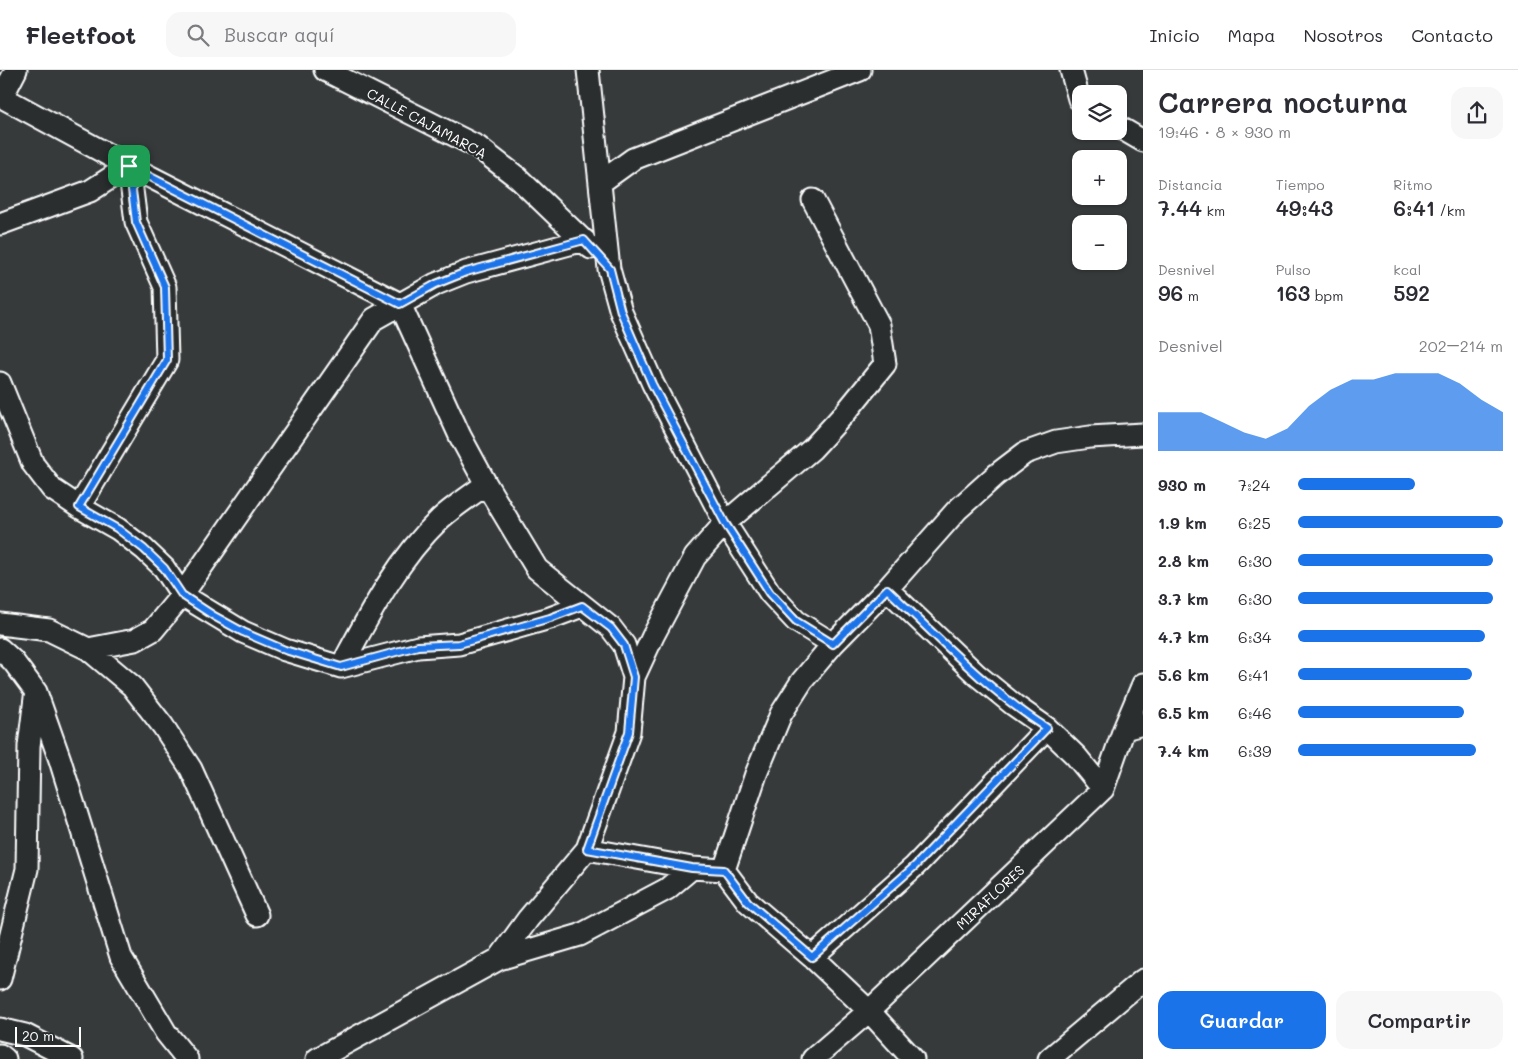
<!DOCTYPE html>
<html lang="es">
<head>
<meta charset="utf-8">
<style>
	:root { --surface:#fff; --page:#f7f7f7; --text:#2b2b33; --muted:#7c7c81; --line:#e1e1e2; --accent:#1a73e8 }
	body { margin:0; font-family:Mali,sans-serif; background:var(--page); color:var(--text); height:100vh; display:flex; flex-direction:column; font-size:19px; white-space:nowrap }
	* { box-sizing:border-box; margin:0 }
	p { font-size:16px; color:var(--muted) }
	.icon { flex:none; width:28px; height:28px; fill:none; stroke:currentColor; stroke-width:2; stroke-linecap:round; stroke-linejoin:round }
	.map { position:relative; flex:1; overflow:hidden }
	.drawer { display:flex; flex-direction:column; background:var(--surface); width:375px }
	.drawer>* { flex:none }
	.controls { position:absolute; left:1072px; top:15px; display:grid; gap:10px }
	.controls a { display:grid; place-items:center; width:55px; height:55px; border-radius:10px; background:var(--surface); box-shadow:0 1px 4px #0004; font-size:25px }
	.scale { position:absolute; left:15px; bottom:12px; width:66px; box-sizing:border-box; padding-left:5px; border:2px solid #fff; border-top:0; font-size:14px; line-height:18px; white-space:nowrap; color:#fff; -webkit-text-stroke:4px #2a2d2e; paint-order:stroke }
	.pin { position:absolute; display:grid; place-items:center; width:42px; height:42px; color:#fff; margin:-21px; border-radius:10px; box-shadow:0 2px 8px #0006 }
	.round { display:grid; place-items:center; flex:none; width:52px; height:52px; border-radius:15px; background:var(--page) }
	.summary { display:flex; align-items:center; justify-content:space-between; height:85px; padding:0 15px }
	h1 { font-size:28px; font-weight:600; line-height:38px }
	.figures { display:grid; grid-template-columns:repeat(3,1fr); gap:8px; height:85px; padding:5px 15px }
	.figures div { display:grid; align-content:center }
	.figures b { font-size:21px; font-weight:600 }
	.figures small { font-size:14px; font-weight:400 }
	.figures p { font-size:14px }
	.chart { height:140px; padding:10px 15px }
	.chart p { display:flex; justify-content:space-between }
	.chart svg { width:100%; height:90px; margin-top:5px; fill:var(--accent); opacity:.7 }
	.button { display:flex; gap:10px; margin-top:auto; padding:10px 15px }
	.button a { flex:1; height:58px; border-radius:15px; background:var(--accent); color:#fff; font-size:20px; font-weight:600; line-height:58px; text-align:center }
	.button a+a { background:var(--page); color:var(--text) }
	ul { padding:0 15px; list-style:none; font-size:16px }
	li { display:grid; grid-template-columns:80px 60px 1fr; align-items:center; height:38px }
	li i { height:12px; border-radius:6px; background:var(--accent) }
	header { display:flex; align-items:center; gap:30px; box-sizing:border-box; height:70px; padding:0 25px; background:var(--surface); border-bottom:1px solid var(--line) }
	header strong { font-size:24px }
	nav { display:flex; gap:28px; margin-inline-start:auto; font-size:18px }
	.search { width:350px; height:45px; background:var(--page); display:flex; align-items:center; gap:12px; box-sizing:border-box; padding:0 18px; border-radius:15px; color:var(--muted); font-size:19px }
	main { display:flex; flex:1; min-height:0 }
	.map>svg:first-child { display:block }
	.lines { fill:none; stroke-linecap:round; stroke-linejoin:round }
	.minor-casing { stroke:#fff; stroke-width:25 }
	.minor { stroke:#2a2d2e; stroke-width:21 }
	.route-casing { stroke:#fff; stroke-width:10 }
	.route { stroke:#1a73e8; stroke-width:6 }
	.labels { text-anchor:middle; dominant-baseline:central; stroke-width:4.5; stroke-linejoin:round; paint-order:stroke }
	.street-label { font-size:14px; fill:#fff; stroke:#2a2d2e }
</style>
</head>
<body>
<header>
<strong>Fleetfoot</strong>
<div class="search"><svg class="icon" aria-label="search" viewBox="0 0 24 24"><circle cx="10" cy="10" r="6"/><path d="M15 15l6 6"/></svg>Buscar aquí</div>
<nav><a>Inicio</a><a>Mapa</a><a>Nosotros</a><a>Contacto</a></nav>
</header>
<main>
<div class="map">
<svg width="1143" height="989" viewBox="0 0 1143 989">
	<rect width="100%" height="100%" fill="#373a3b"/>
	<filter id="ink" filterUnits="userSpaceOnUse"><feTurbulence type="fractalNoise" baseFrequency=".02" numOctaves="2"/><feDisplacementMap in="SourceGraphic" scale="10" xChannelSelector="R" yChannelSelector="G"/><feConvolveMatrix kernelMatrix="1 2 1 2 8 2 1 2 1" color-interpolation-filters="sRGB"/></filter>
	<g filter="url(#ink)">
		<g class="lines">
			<defs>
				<path id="minor" d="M325,0l153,77 40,31 73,70
					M588,0l21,199 12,43 32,72 72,139 45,70 26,28 37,23
					M1071,0l8,29 2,1
					M0,26l129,70 271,138 60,132 26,48 51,85 74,59 13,17 10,32
					M2,27l14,-27
					M1119,57l24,14
					M601,112l32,-23 227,-89
					M0,154l90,-33 39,-25 7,56 29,65 2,73 -88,147
					M0,313l33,81 19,25 27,18 39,22 26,20 20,19 18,27 61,37 42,18 56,17 77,-20 41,-3 91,-26 32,-12
					M887,519l90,86 37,30 33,23 29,28 27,33
					M0,554l49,6 39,19 44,37 31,40 28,43 66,146
					M0,579l13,12 23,31 24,68 61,197 45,76 21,26
					M88,579l47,-9 18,-10 29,-35 192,-276 62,-35 30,-12 118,-32
					M341,597c28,-52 56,-107 99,-148 14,-13 31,-23 46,-35
					M1124,659l19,-45
					M587,779l105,19
					M724,800l32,-96 25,-60 21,-33 31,-37 54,-55 70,-79 39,-35 29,-22 31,-11 34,-5 53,-3
					M812,887l103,-91 132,-138
					M499,889l29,-40 59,-70 42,-117 5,-55 19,-41 42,-79 30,-34 87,-74 34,-37 39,-48 -6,-39 -66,-125
					M0,909l27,-110 2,-123 6,-48
					M0,959l25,6 47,24
					M0,985l5,4
					M317,989l182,-100 81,-24 87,-46 25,-21 32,2 24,32 64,55 57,54 44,48
					M813,989l56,-48 234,-222 21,-60 19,-5
					M1049,989l94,-79"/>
			</defs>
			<use href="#minor" class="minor-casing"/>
			<use href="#minor" class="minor"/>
		</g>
	</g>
	<g class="lines" filter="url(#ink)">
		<defs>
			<path id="route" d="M129,96l271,138 36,-20 30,-12 118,-32 26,29 11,43 31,72 73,139 45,70 26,28 37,23 54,-55c51,48 100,101 160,139l-132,138 -103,91 -64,-55 -24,-32 -32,-2 -105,-19 42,-117 5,-55 -10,-32 -13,-17 -29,-22 -32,12 -91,26 -41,2 -77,21 -56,-17 -42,-18 -29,-16 -32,-21 -18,-27 -20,-19 -26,-20 -39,-22 88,-147 -2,-73 -29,-65z"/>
		</defs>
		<use href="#route" class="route-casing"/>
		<use href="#route" class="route"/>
	</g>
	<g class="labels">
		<g class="street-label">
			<text transform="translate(427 53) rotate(28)">CALLE CAJAMARCA</text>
			<text transform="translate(990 827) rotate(-43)">MIRAFLORES</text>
		</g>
	</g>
</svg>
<div class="controls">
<a><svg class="icon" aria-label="layers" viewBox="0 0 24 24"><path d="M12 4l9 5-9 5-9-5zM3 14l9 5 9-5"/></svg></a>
<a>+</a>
<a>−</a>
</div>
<div class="scale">20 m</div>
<div class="pin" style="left:129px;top:96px;background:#1e9e55"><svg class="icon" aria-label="arrive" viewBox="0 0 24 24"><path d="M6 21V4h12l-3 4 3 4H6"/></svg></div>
</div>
<section class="drawer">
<div class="summary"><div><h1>Carrera nocturna</h1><p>19:46 · 8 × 930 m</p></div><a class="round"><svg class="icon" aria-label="share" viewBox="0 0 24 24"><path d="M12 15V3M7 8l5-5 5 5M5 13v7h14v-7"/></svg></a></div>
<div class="figures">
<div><p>Distancia</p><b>7.44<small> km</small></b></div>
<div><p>Tiempo</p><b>49:43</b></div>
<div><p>Ritmo</p><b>6:41<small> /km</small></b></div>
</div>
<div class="figures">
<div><p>Desnivel</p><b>96<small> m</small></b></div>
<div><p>Pulso</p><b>163<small> bpm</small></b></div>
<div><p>kcal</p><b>592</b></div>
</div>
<div class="chart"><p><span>Desnivel</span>202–214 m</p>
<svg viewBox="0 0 160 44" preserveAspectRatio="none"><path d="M0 44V25L10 25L20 25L30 30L40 35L50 38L60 33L70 22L80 14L90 9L100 9L110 6L120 6L130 6L140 11L150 19L160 25V44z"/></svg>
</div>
<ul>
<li><b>930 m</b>7:24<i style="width:57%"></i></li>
<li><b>1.9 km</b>6:25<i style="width:100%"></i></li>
<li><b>2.8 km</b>6:30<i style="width:95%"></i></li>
<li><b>3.7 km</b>6:30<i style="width:95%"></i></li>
<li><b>4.7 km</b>6:34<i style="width:91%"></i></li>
<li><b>5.6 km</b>6:41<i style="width:85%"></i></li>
<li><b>6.5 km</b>6:46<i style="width:81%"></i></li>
<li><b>7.4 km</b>6:39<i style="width:87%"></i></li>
</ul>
<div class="button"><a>Guardar</a><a>Compartir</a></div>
</section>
</main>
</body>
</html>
